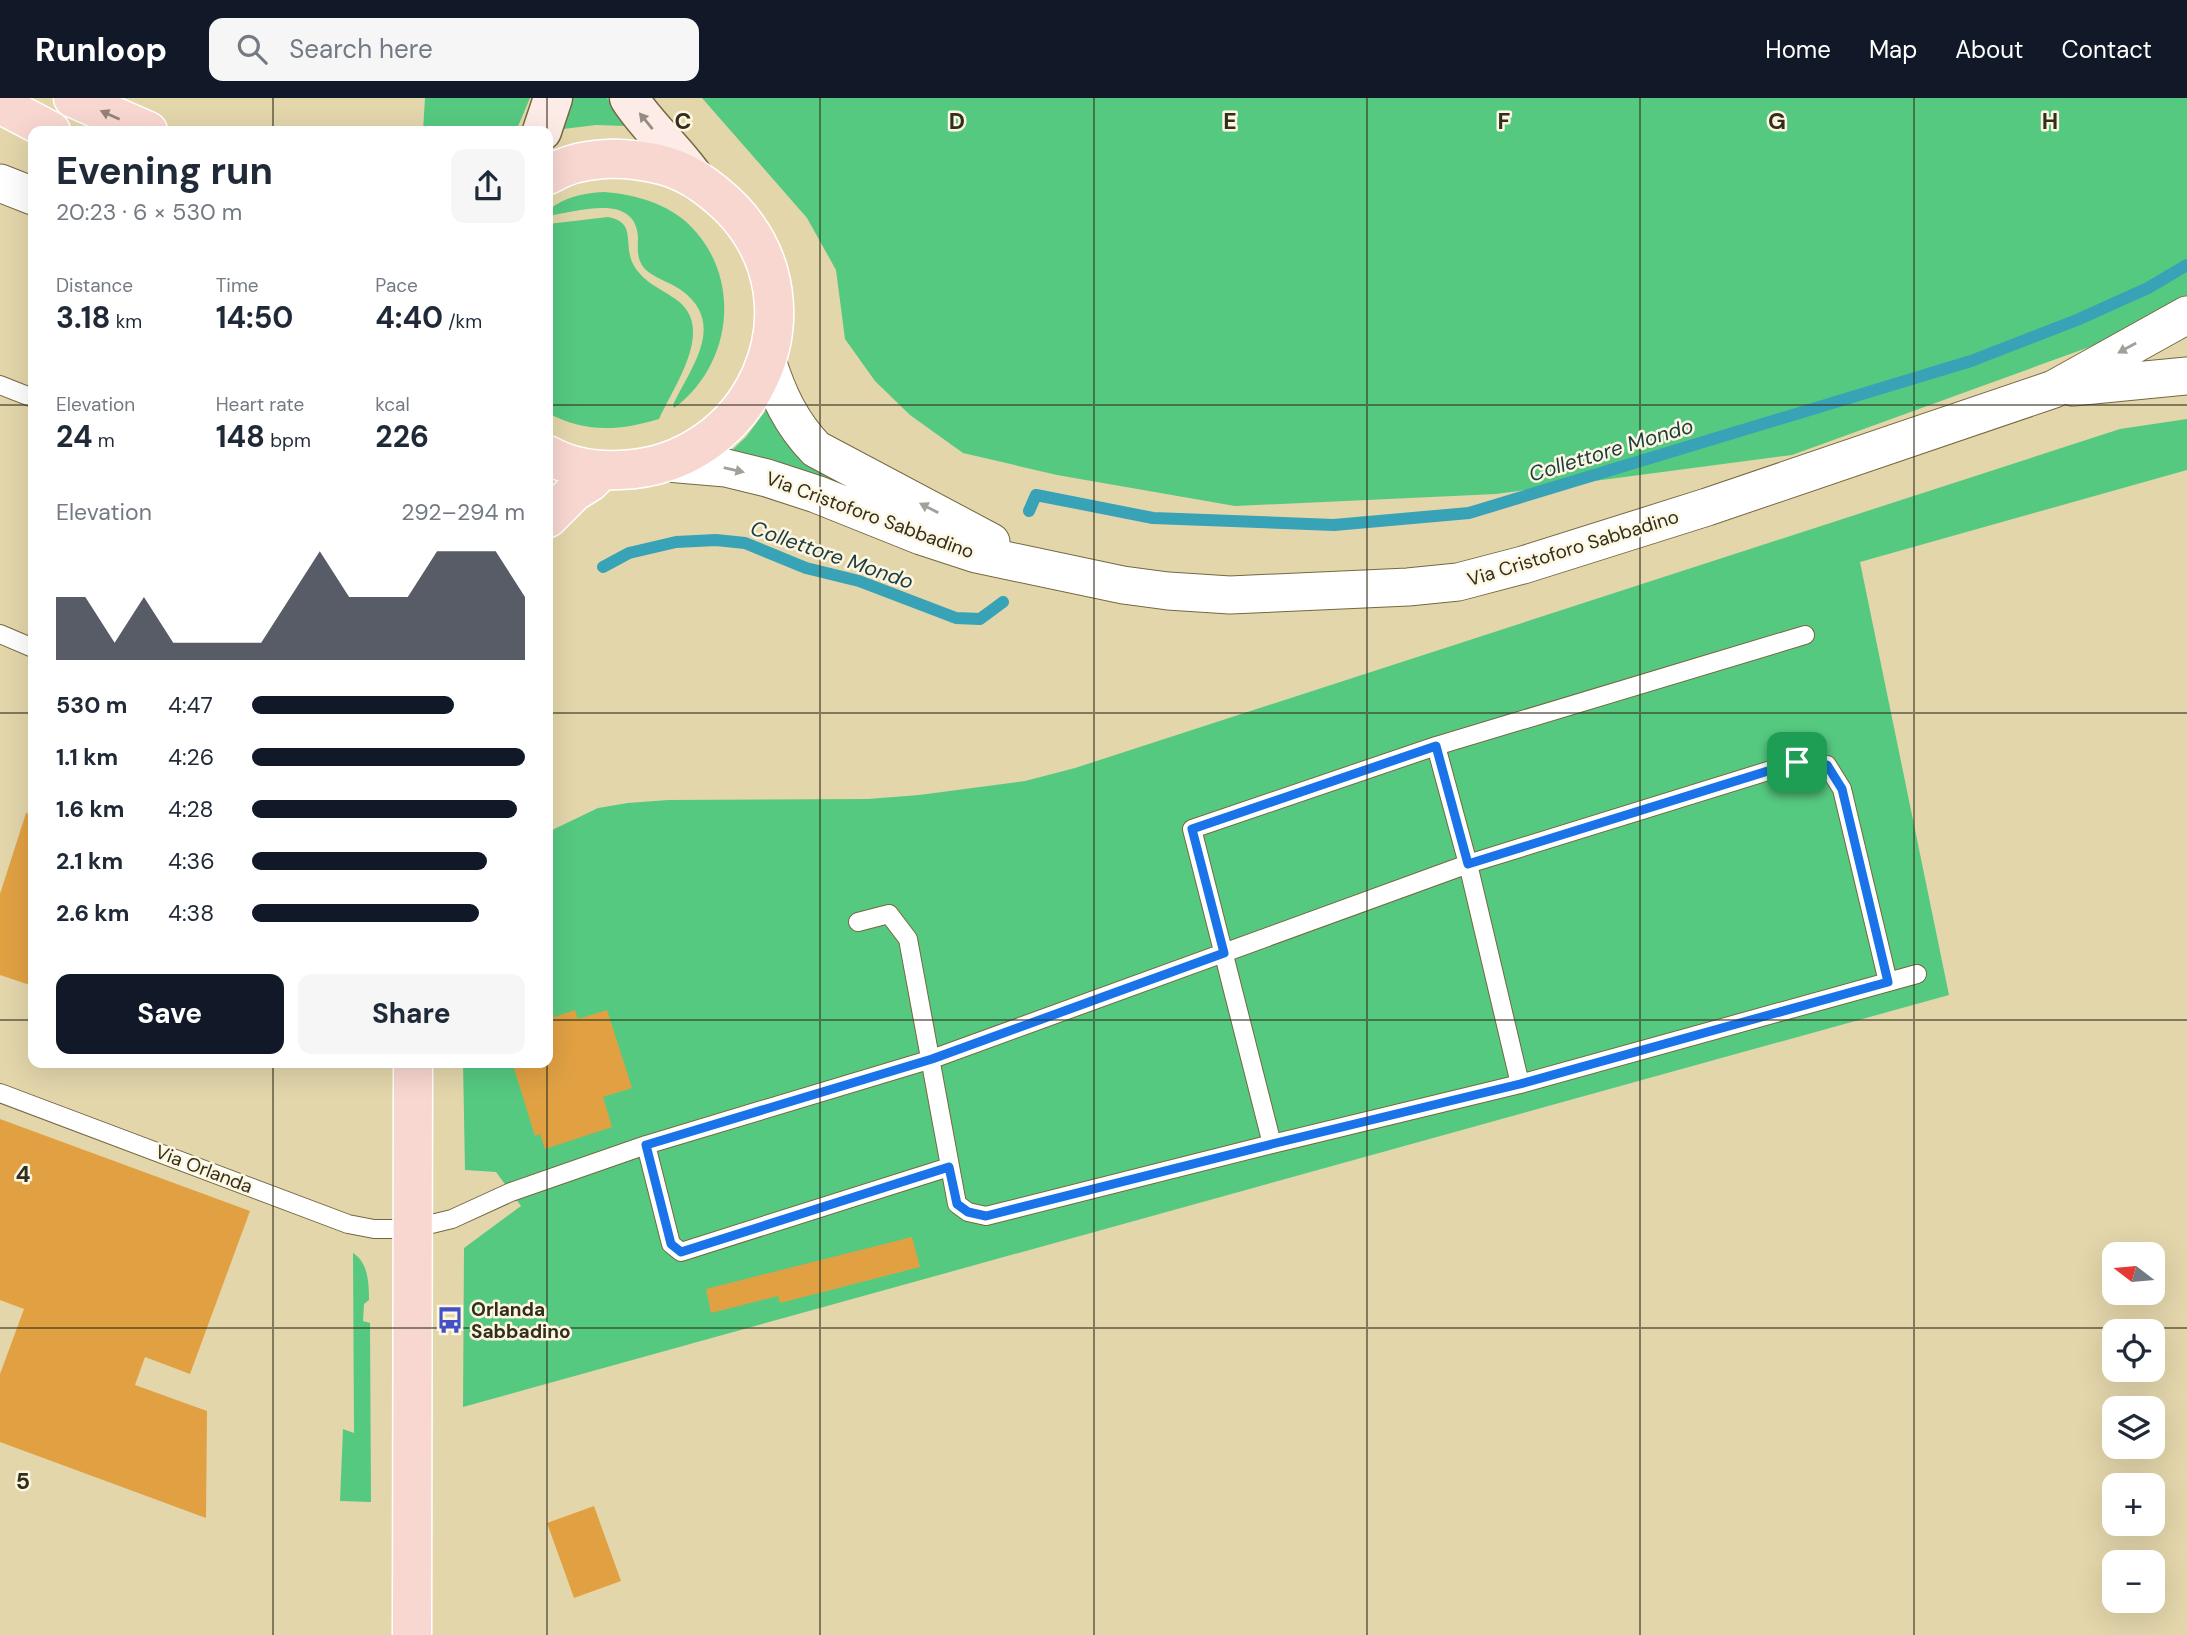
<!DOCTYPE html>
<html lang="en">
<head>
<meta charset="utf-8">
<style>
	:root { --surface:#fff; --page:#f6f6f7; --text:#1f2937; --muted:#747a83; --accent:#111827 }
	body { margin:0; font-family:"DM Sans",sans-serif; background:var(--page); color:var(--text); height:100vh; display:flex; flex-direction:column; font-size:26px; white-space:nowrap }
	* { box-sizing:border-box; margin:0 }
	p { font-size:23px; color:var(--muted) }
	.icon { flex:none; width:38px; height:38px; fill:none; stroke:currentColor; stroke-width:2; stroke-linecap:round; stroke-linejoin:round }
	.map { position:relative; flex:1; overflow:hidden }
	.sheet { position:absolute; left:28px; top:28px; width:525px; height:942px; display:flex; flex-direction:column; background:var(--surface); border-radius:14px; box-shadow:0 7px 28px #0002 }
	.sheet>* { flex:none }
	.needle { width:46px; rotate:286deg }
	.controls { position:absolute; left:2102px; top:1144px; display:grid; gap:14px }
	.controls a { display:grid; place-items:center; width:63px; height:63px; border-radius:14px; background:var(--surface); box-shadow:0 7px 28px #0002; font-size:35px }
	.pin { position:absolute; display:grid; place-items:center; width:60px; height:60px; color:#fff; margin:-30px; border-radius:14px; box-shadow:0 4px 10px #0006 }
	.round { display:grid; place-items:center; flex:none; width:74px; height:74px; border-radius:14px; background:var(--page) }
	.summary { display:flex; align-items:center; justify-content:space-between; height:119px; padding:0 28px }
	h1 { font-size:38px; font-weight:700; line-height:52px }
	.metrics { display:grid; grid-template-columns:repeat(3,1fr); gap:10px; height:119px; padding:7px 28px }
	.metrics div { display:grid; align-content:center }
	.metrics b { font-size:30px; font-weight:700 }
	.metrics small { font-size:19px; font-weight:400 }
	.metrics p { font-size:19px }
	.chart { height:196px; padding:14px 28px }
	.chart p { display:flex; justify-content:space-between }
	.chart svg { width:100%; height:126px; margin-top:7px; fill:var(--accent); opacity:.7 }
	.button { display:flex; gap:14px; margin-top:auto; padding:14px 28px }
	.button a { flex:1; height:80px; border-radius:14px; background:var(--accent); color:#fff; font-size:28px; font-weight:700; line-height:80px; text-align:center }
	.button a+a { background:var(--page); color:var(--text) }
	ul { padding:0 28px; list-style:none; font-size:23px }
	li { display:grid; grid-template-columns:112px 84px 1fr; align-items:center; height:52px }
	li i { height:18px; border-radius:9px; background:var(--accent) }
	header { display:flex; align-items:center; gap:42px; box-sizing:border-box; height:98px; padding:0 35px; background:var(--accent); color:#fff }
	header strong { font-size:33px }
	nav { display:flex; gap:38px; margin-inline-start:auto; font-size:24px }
	.search { width:490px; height:63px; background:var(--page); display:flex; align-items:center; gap:18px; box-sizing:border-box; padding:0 24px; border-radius:14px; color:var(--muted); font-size:26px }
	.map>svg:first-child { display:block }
	.green { fill:#56c980 }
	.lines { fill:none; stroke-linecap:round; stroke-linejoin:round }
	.stream { stroke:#38a2b7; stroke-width:12 }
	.building { fill:#e1a143 }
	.lane-casing { stroke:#746841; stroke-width:20 }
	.street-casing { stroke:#746841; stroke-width:39 }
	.secondary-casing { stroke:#746841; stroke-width:41 }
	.primary-casing { stroke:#fff; stroke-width:41 }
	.lane { stroke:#fff; stroke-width:18 }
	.street { stroke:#fff; stroke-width:37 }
	.secondary { stroke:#fcebe7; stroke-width:38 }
	.primary { stroke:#f8d7d0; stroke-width:38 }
	.oneway { fill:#958276 }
	.oneway2 { fill:#978c82 }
	.oneway3 { fill:#a3a099 }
	.route-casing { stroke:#fff; stroke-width:14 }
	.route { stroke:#1a73e8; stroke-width:9 }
	.grid { fill:none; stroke:#322d1c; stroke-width:2; stroke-opacity:0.55 }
	.labels { text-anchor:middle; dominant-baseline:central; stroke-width:5; stroke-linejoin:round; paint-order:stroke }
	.street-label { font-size:19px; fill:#322d1c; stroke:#fdf7e1 }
	.poi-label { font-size:19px; font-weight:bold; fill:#322d1c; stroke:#fdf7e1; text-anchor:start }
	.water-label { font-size:21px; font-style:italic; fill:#1c3c43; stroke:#fdf7e1 }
	.grid-label { font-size:23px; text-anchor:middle; font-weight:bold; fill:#322d1c; stroke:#fdf7e1; stroke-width:5; stroke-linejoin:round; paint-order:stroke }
</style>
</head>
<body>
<header>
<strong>Runloop</strong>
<div class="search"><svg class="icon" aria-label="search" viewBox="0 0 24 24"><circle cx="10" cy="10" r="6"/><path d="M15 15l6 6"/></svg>Search here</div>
<nav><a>Home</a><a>Map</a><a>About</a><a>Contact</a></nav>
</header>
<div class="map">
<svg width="2187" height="1537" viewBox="0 0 2187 1537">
	<rect width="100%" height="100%" fill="#e3d6ab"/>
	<path class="green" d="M425,0h105l-14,33h-93z
		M570,0h37l18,28 -29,-1 -33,4z
		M702,0h1485v203l-16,9 -76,35 -303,110 -296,39 -261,12 -178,-31 -94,-22 -53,-38 -35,-34 -30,-42 -9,-69 -29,-52z
		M604,94c28,2 58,10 80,28 59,51 51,143 -10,188l-1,-3c17,-37 55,-81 8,-115 -11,-8 -28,-12 -37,-22 -8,-10 -6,-20 -6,-31 -3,-45 -61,-25 -90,-21v-6c18,-13 34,-17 56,-18z
		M608,119c29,5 15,27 25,47 9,17 26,24 41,34 44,28 0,87 -15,121 -40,12 -74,14 -111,-6v-189z
		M766,312l24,37 45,35 -103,-32 14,-13z
		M2187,321v51l-327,92 89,433 -1486,412 1,-159 57,-42 -25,-34 -31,-2 -2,-108h85v-230l50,-24 30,-5 40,-3 200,-1 51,-4 106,-14 50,-13 1045,-339z
		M353,1155c15,9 16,30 16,47l-5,4 -1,17 7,2 1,179 -31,-1 3,-72 11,4z"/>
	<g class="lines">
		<path class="stream" d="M1029,413l7,-16 117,23 181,7 135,-12 502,-152 106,-41 71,-32 39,-23
			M603,469l26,-14 47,-11 40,-2 29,3 61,25 53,13 97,37 24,1 23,-17"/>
	</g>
	<path class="building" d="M26,715l7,2v171l-33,-11v-81z
		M575,912l3,9 29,-9 25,78 -29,9 9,30 -67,22 -5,-15 -5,2 -23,-74h36v-43z
		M0,1021l250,92 -60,163 -45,-17 -10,28 72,26 -1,107 -206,-76v-68l24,-65 -24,-9z
		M912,1139l8,30 -140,36 -2,-7 -67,17 -5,-24z
		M594,1408l27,75 -47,17 -27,-75z"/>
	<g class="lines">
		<defs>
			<path id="lane" d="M0,287l33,13
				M0,536l33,14
				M1436,648l32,118 52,220
				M858,824l31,-8 19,25 49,265 11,8 18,4 286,-72 248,-60 397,-110
				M0,995l348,131 26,5h37l41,-10 59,-27 135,-47 286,-86 536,-195 329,-102 30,3 15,24 46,193
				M1272,1046l-80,-315 244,-83 369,-111
				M646,1047l25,99 10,8 268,-85"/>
			<path id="street" d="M0,85l33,13
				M767,262c11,35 24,63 49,89l175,93
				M2073,289l114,-11
				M667,365l59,5 41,10 49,16 105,42 55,18 147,31 45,6 62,4 178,-8 50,-5 65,-17 184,-58 347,-118 133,-74"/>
			<path id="secondary" d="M629,0c19,30 47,52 67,82
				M542,33l11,-33"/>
			<path id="primary" d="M73,0l75,33
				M0,6l51,27
				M548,77c34,-20 77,-19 114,-10 28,7 51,25 71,45 92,99 19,256 -113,260 -25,1 -51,-3 -72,-15
				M548,420l26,-26 16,-10 12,-12
				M412,1537l1,-573"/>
		</defs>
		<use href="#lane" class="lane-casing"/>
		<use href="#street" class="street-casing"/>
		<use href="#secondary" class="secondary-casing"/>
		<use href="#primary" class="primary-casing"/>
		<use href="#lane" class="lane"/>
		<use href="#street" class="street"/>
		<use href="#secondary" class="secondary"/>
		<use href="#primary" class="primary"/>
	</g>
	<defs><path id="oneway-solid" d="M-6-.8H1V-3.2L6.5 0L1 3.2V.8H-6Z" transform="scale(1.75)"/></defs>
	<use class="oneway" href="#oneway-solid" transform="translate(110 17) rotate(-156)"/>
	<use class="oneway2" href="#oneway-solid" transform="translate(646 23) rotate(-129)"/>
	<g class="oneway3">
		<use href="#oneway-solid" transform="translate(2127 250) rotate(151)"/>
		<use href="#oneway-solid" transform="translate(734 372) rotate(13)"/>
		<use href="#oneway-solid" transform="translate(929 410) rotate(-153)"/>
	</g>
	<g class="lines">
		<defs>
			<path id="route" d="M1436,648l32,118 329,-102 30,3 15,24 46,193 -368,102 -248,60 -286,72 -18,-4 -11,-8 -8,-37 -268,85 -10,-8 -25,-99 286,-86 292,-106 -32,-124z"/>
		</defs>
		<use href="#route" class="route-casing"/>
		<use href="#route" class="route"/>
	</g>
	<path class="grid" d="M273,0v33M547,0v33M820,0v1537M1094,0v1537M1367,0v1537M1640,0v1537M1914,0v1537M0,307h33M548,307h1639M0,615h33M548,615h1639M0,922h33M548,922h1639M273,964v573M547,964v573M0,1230h2187"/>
	<defs>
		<symbol id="bus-bare" viewBox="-9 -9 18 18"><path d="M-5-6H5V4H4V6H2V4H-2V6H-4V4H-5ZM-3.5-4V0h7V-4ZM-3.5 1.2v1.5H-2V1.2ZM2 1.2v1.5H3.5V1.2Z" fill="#4451c6" stroke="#fdf7e1" stroke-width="2.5" paint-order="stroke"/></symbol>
	</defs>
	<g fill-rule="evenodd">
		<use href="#bus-bare" x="431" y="1203" width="38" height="38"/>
	</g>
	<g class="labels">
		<g class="street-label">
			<text transform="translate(870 417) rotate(20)">Via Cristoforo Sabbadino</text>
			<text transform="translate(1573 450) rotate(-17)">Via Cristoforo Sabbadino</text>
			<text transform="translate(204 1071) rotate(21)">Via Orlanda</text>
		</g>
		<g class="poi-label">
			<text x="471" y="1211">Orlanda<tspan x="471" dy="22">Sabbadino</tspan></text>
		</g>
		<g class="water-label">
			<text transform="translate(1611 352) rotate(-17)">Collettore Mondo</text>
			<text transform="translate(832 457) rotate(19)">Collettore Mondo</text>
		</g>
	</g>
	<g class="grid-label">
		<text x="683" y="31">C</text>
		<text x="957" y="31">D</text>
		<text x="1230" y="31">E</text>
		<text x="1504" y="31">F</text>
		<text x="1777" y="31">G</text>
		<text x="2050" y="31">H</text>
		<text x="23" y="1084">4</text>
		<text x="23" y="1391">5</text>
	</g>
</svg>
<div class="controls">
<a><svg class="needle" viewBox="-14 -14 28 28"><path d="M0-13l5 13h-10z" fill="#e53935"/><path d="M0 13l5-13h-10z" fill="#747a83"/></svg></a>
<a><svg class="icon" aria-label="locate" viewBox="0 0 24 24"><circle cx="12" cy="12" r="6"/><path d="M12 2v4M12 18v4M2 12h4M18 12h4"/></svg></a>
<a><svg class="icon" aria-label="layers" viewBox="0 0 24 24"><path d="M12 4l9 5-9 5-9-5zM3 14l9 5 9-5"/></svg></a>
<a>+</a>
<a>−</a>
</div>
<div class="pin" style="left:1797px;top:664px;background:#1e9e55"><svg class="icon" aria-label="arrive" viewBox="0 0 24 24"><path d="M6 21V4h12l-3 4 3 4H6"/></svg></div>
<section class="sheet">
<div class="summary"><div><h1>Evening run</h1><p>20:23 · 6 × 530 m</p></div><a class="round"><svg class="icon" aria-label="share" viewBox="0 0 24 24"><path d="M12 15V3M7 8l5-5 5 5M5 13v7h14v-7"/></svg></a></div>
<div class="metrics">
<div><p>Distance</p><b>3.18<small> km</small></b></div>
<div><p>Time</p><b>14:50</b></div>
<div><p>Pace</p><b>4:40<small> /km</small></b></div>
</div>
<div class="metrics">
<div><p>Elevation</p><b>24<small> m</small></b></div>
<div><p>Heart rate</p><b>148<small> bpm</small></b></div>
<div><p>kcal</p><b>226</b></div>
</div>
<div class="chart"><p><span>Elevation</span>292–294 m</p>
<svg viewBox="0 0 160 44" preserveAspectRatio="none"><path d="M0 44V22L10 22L20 38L30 22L40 38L50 38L60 38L70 38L80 22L90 6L100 22L110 22L120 22L130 6L140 6L150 6L160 22V44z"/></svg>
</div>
<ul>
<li><b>530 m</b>4:47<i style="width:74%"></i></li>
<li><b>1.1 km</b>4:26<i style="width:100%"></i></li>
<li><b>1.6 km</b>4:28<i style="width:97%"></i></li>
<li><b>2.1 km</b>4:36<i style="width:86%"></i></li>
<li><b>2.6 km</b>4:38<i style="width:83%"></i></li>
</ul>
<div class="button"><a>Save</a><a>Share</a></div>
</section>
</div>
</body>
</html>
